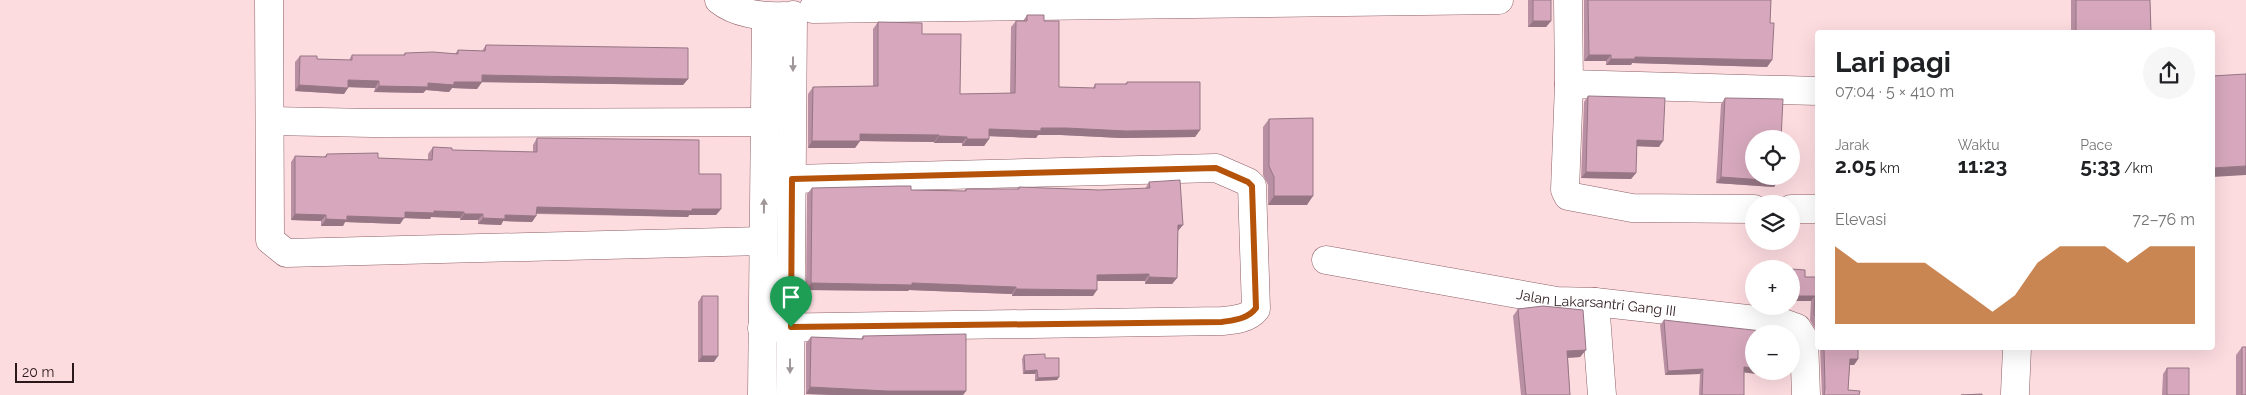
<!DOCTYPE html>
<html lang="id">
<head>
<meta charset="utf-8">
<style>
	:root { --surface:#fff; --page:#f6f6f6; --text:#202124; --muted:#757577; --accent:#b45309 }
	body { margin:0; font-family:Raleway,sans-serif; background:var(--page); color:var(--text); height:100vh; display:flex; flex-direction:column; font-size:19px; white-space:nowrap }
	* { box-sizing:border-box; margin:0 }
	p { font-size:16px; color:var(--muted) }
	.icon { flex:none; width:28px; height:28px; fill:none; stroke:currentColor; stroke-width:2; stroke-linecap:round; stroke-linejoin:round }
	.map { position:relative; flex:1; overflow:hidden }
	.sheet { position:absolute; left:1815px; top:30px; width:400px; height:320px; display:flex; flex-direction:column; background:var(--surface); border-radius:5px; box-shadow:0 5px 20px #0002 }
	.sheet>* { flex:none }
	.controls { position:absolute; left:1745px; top:130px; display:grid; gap:10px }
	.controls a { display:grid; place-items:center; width:55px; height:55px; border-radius:50%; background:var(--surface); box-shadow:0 5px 20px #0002; font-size:25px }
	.scale { position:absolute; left:15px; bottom:12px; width:59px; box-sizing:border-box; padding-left:5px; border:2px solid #2b181b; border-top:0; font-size:14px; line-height:18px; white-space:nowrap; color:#2b181b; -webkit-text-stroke:4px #fddce0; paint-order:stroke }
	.pin { position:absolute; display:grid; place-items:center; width:42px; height:42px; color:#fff; margin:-51px -21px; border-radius:50% 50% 50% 0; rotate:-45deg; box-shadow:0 0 5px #0007 }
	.pin .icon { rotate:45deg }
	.round { display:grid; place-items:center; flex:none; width:52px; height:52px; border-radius:26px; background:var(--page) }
	.headline { display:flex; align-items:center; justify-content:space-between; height:85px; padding:0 20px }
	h1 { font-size:28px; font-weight:700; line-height:38px }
	.metrics { display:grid; grid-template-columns:repeat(3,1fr); gap:8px; height:85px; padding:5px 20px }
	.metrics div { display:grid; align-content:center }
	.metrics b { font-size:21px; font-weight:700 }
	.metrics small { font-size:14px; font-weight:400 }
	.metrics p { font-size:14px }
	.chart { height:140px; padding:10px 20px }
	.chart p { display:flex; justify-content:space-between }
	.chart svg { width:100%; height:90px; margin-top:5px; fill:var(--accent); opacity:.7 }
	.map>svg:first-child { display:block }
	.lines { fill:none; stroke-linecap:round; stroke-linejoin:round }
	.minor-casing { stroke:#8e6066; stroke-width:29 }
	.minor { stroke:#fff; stroke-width:28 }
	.wall { fill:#b990a3 }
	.shaded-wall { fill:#967684 }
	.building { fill:#d7a8bd; stroke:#967684 }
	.oneway { fill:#a09798 }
	.route-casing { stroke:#fff; stroke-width:10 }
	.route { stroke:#b45309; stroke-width:6 }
	.labels { text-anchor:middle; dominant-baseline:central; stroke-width:4; stroke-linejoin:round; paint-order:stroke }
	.street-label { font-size:14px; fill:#2b181b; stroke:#fddce0 }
</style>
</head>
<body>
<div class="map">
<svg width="2246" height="395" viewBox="0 0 2246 395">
	<rect width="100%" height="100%" fill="#fddce0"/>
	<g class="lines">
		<defs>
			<g id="minor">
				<path d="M269,0l1,233v7l16,13 477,-12"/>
				<path d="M719,0c17,14 44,17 65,16"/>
				<path d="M1568,0l1,84 -4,106 3,6 64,12 122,1"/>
				<path d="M813,9l686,-9"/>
				<path d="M1569,84l249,7"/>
				<path d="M270,121l102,2 393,-1"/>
				<path d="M1791,209h27"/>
				<path id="s1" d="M1326,260l231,41 38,1 188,21 14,5 7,11 2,56"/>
				<path d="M1595,302l7,93"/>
				<path d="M762,328l460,-7c12,-1 26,-2 34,-12l-4,-123 -4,-4 -32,-14 -424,11"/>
				<path d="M2015,393l2,-45"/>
				<path d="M762,395l4,-378"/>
				<path d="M790,395l3,-380"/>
			</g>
		</defs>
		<use href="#minor" class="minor-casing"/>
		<use href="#minor" class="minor"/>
	</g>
	<path class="wall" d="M1528,0h23v21l-5,6h-18z
		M1584,0h187l-1,23 2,37 -5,7 -135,-4 -1,2h-25v-4h-22z
		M2071,0h79l1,32h-80z
		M1027,15l17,6 15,66 34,1 2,-4h30l2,-2 73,48 -5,7 -74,1 -60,-3h-23l-2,3 -47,-2v3l-5,7h-22v-3h-28v-1l-74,-1 -5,7h-47v-54l5,-7 60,-1v-57l5,-7 44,12 38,60 50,-1 1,-66 5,-6h7z
		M486,45l202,34 -5,6 -201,-3 -5,7 -25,-1 -3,4 -23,-2 -3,3 -49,-1 1,-4 -27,-1 -4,7 -49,-3v-29l5,-6 17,3 32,1 3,-5h51l2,-2 50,1 3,-4 24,1z
		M1588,96l71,51 -23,-1v27l-5,6 -50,-1 3,-76z
		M1725,98l53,83 -4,6 -58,-4 5,-79z
		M1269,119l38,86h-39v-20l-5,-10v-48z
		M537,138l162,36 22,35 -5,6h-27l-1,2 -152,-3v2l-4,6 -29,-1 -2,4 -23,-1v-4h-18v-2l-29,-1 -1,2 -26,-1 -4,6 -55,-2 -2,4h-22v-5l-30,-1v-58l4,-6 29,1 3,-3 51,4 50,2v-6l5,-7 19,3 81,2v-7z
		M1149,182l29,49 -1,47 -5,6h-27v-3h-48l-4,15h-81v-2l-103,-4 -1,1 -102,-1 1,-96 5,-6 152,3 2,-2h51l2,-2 80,3 46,-1z
		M1805,277h13v57l-8,-14 1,-19z
		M702,296l12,66h-16v-60z
		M1518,309l68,41 -6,7 -12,1 2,37h-49l-8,-79z
		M1664,320l108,56 -28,-4v23h-45l1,-21 -35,1 -5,-50z
		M863,336l103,55 -3,4h-129l-28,-1v-51l5,-6 50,2z
		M2242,347l4,48h-10v-40z
		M1820,348h48h-10v11l-4,6h-4l-2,25 11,5h-37z
		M1024,355l21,3 14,19 -2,3 -22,1v-7h-12l-1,-15z
		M2167,368l22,27h-27l1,-21z"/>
	<path class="shaded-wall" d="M1533,21h18l-5,6h-18z
		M1589,55h22l-5,6h-22z
		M1635,57l137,3 -5,7 -135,-4 -1,2h-25l5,-6z
		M482,75l206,4 -5,6 -206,-3z
		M348,80l31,1 -4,7 -31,-1z
		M454,82h28l-5,7 -25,-1 -3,4 -23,-2 -3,3 -49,-1 5,-6z
		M299,85l49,3 -4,6 -49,-3z
		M1066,128l134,2 -5,7 -74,1 -60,-3h-23l-2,3 -52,-2 5,-7z
		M860,134l79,1 -5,7 -74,-1 -5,7h-47l4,-7z
		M939,136l28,1 -5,6h-28z
		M967,139h22l-5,7h-22z
		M1637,140l26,1 -4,6 -27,-1z
		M2246,166v9l-34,2v-9z
		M1586,172l50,1 -5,6 -50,-1z
		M1721,177l57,4 -4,6 -58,-4z
		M1274,196h39l-6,9h-39z
		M537,207l155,2h29l-5,6h-27l-1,2 -156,-4z
		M434,211l30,1 -4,6 -29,-1 -1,2 -26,-1 -4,6 -55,-2 -2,4h-22l5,-7 21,-3 58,-4z
		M295,214l31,1 -5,6 -30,-1z
		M464,214h19l-5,6h-18z
		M505,215l31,1 -4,6 -29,-1 -2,4 -23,-1 5,-6z
		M1178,225h5l-5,6 -5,1z
		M1149,274l-4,7h-52l4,-6z
		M1149,277l28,1 -5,6h-27z
		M811,283h101l104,4 -4,7 -103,-4 -1,1 -102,-1z
		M1016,289l81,1 -4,6h-81z
		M1791,296h24l-4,5h-20z
		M1586,350l-6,7 -18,1 5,-7z
		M702,356h16l-4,6h-16z
		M1850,359h8l-4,6h-8z
		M1744,367l10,1v3h21l-3,5 -31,-4z
		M1703,369l-3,5 -35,1 3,-4z
		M1037,370l-2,4h-12l2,-3z
		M1059,377l-2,3 -22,1 3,-3z
		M810,387l156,4 -3,4h-129l-28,-1z"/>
	<path class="building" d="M1533,0h18v21h-18z
		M1588,0h183l-1,23h4l-2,37 -137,-3v2h-24v-4h-22z
		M2076,0h74l1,32h-75z
		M1027,15h17v6h15v66l36,1v-4h32v-2h73v48l-74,1 -60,-3h-25v3l-52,-2v10h-22v-2l-28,-1v-1l-79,-1v7h-48l1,-54 65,-1v-64l44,1v11h39l-1,60 55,-1 1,-72h11z
		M486,45l202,3v31l-206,-4v7h-28v3l-26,-2v4l-49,-1v-5l-31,-1v8l-49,-3 1,-29h17v3l35,1v-5h53v-2l28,-1 25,2v-4l27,1z
		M2246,74v92l-34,2v-92z
		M1588,96l77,2 -2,43 -26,-1 -1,33 -50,-1z
		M1725,98l58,1 -2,40h-27v37h24v5l-57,-4z
		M1313,118v78h-39v-19l-5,-11v-47z
		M537,138l162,2v34h22v35h-29v2l-155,-4 -1,9 -31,-1v4l-22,-1v-4h-19v-2l-30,-1v2l-29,-1v6l-58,-2v4l-21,-1v-4l-31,-1v-58l31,1 1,-3 51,-1v5l54,2 1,-13 19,1v2l85,2z
		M1180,180l3,45h-5l-1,53 -28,-1v-3l-52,1v15l-81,-1v-2l-104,-4v2l-101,-2 1,-95 88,-2h11v4l55,1v-2h53v-2l80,3 51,-2 -1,-6z
		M1791,269l14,1v7h13v44l-4,-7 1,-18h-24z
		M702,296h16v60h-16z
		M1543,306l40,4 3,40 -19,1 3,44h-44l-8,-86z
		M1664,320l115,13v1h-25v34l-10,-1v28h-42l1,-26 -35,2z
		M966,334v57h-79l-77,-4 1,-50 52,2v-3z
		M2242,347h4v48h-4z
		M1824,348h34v11h-8l-2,31 12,1 -1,4h-35l1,-6z
		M1045,354v4h14v19l-21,1 -1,-8 -12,1 -1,-16z
		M2167,368h22v27h-22z
		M1982,394v1h-21z"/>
	<defs><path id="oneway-solid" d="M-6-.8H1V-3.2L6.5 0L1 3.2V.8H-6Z" transform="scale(1.25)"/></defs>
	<g class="oneway">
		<use href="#oneway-solid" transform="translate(793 64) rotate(90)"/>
		<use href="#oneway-solid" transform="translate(764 206) rotate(-89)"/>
		<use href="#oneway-solid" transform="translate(790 366) rotate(90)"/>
	</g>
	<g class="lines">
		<defs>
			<path id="route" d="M1216,168l32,14 4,4 4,122c-8,11 -22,12 -34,14l-431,5 1,-148z"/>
		</defs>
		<use href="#route" class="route-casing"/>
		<use href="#route" class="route"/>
	</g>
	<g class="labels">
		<g class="street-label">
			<text stroke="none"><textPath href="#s1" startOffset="274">Jalan Lakarsantri Gang III</textPath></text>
		</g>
	</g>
</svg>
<div class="controls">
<a><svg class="icon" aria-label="locate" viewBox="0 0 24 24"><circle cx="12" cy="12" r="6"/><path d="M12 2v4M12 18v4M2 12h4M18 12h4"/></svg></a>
<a><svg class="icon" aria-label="layers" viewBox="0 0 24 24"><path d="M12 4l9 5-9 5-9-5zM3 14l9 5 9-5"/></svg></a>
<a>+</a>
<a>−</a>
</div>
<div class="scale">20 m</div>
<div class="pin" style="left:791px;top:327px;background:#1e9e55"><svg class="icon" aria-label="arrive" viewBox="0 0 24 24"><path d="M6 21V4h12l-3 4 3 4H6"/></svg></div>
<section class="sheet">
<div class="headline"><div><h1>Lari pagi</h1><p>07:04 · 5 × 410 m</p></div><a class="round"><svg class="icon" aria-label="share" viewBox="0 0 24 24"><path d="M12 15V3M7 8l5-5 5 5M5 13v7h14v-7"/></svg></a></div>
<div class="metrics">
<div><p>Jarak</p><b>2.05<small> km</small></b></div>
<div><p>Waktu</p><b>11:23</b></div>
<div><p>Pace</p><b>5:33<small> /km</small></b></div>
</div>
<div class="chart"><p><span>Elevasi</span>72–76 m</p>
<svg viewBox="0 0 160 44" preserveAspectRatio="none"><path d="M0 44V6L10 14L20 14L30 14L40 14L50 22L60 30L70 38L80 30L90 14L100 6L110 6L120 6L130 14L140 6L150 6L160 6V44z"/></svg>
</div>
</section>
</div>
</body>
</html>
